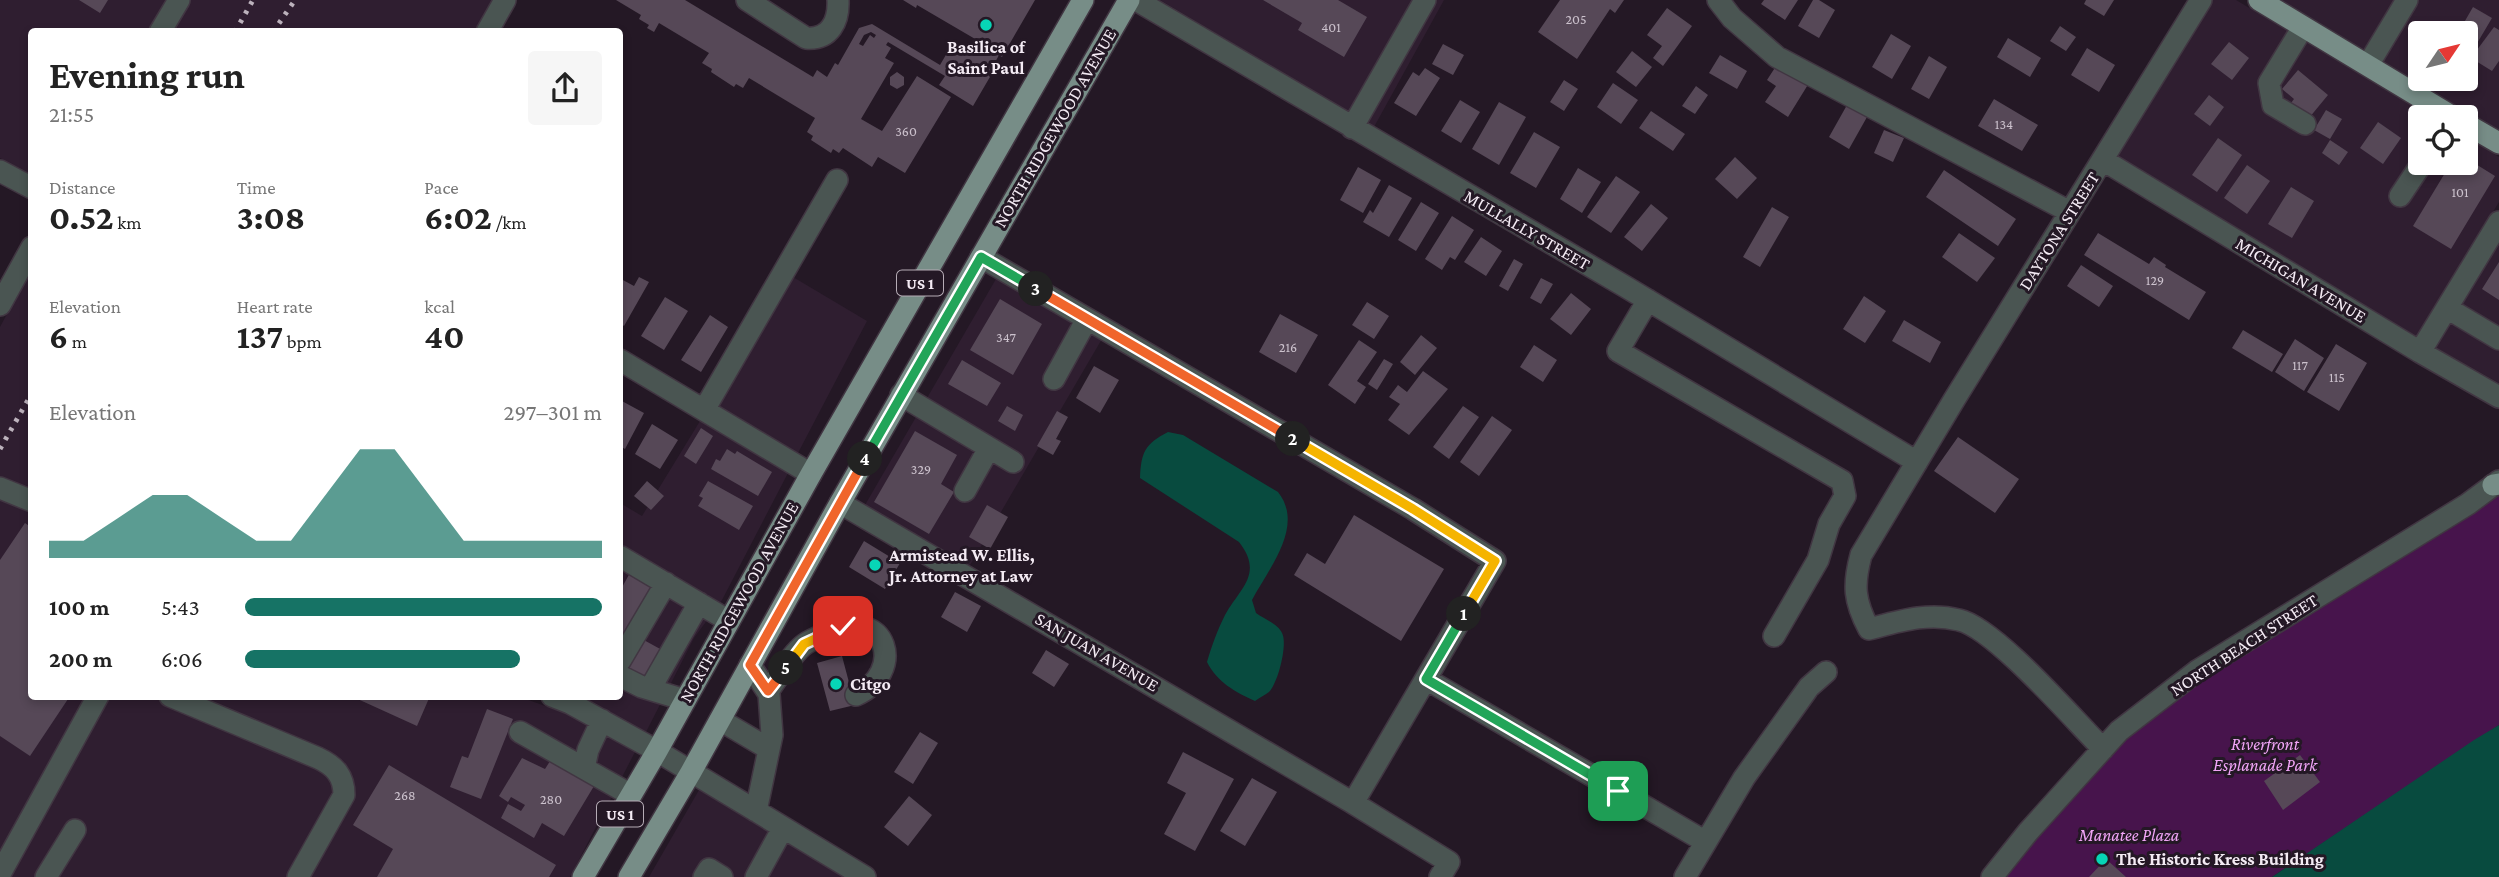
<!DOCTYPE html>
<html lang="en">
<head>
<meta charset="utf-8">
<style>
	:root { --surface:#fff; --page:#f6f6f6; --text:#222; --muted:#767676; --accent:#167365 }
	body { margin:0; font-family:"Crimson Pro",serif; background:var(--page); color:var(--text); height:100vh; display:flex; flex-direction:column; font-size:26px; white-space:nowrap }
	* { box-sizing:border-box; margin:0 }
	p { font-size:23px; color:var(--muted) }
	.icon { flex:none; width:38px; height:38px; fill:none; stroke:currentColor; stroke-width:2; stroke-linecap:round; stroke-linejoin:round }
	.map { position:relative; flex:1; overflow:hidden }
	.sheet { position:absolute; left:28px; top:28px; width:595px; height:672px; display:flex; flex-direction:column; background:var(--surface); border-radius:7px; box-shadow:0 4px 10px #0003 }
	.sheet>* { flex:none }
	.needle { width:46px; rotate:55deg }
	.controls { position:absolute; left:2408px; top:21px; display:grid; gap:14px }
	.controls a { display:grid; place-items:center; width:70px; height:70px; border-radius:7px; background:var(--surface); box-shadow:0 4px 10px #0003; font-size:35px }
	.pin { position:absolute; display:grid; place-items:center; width:60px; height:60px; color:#fff; margin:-30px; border-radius:14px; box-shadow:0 4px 10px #0006 }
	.km { position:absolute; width:35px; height:35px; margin:-18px; border-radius:50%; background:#222; color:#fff; font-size:19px; line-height:35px; text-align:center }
	.round { display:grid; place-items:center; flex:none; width:74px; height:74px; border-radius:7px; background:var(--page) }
	.headline { display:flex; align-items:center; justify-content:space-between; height:119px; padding:0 21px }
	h1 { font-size:38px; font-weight:700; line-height:52px }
	.figures { display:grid; grid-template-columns:repeat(3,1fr); gap:10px; height:119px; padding:7px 21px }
	.figures div { display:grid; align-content:center }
	.figures b { font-size:35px; font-weight:700 }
	.figures small { font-size:19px; font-weight:400 }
	.figures p { font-size:19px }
	.chart { height:196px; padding:14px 21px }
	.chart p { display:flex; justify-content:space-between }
	.chart svg { width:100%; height:126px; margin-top:7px; fill:var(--accent); opacity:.7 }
	ul { padding:0 21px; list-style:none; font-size:23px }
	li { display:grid; grid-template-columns:112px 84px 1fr; align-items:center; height:52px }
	li i { height:18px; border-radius:9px; background:var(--accent) }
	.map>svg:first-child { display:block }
	.built { fill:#2f1e30; fill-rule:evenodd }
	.green { fill:#47144c }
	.water { fill:#084b3f }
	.building { fill:#564857; fill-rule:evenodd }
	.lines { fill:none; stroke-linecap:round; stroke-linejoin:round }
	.minor-casing { stroke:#413642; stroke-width:24 }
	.major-casing { stroke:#413642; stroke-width:24 }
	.minor { stroke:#4a5552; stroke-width:21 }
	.major { stroke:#778d87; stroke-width:21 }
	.rail { stroke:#bcb2bc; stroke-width:5; stroke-dasharray:3.5 7; stroke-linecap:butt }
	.split-1-casing { stroke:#fff; stroke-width:14 }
	.split-2-casing { stroke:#fff; stroke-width:14 }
	.split-3-casing { stroke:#fff; stroke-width:14 }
	.split-4-casing { stroke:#fff; stroke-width:14 }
	.split-5-casing { stroke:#fff; stroke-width:14 }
	.split-6-casing { stroke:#fff; stroke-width:14 }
	.split-1 { stroke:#22a559; stroke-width:9 }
	.split-2 { stroke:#f5b400; stroke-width:9 }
	.split-3 { stroke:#f0652b; stroke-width:9 }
	.split-4 { stroke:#22a559; stroke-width:9 }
	.split-5 { stroke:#f0652b; stroke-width:9 }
	.split-6 { stroke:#f5b400; stroke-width:9 }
	.poi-dot { fill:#07d5b6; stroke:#241825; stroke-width:2.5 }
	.labels { text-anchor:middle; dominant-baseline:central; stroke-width:6; stroke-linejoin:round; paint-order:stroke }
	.number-label { font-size:14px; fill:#ccc2cd }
	.shield { fill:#241825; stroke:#b6acb6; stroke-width:2 }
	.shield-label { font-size:16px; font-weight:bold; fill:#f4ebf4 }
	.poi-label { font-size:18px; font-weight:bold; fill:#f4ebf4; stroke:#241825; text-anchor:start }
	.street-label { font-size:18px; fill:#f4ebf4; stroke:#241825 }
	.park-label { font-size:18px; font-style:italic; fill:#f1a5f7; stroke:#241825 }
</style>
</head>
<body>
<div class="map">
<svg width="2499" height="877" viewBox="0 0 2499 877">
	<rect width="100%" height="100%" fill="#241825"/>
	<path class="built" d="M0,0h167l-19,31 -116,1 -1,143 -31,-17z
		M191,0h302l-18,31 -303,1z
		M1160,0h284l-70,127z
		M2213,0h23l196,117h-12v46h46v-26l33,20v45l-82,135 -299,-181z
		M2281,0h218v130l-41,-23zM2420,33h46v46h-46z
		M2499,242v141l-64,-36z
		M31,269v220l-31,-13v-149z
		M793,277l74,44 -69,132 -79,-47z
		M996,279l110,53 -136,233 -105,-60z
		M700,421l88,52 -66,127 -28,38 -48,94 -65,-35 39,-1v-193l22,13z
		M0,500l31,13 1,183 54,1 -86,153z
		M109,697h411l45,16 70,39 -65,125h-560z
		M699,790l144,87h-194z"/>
	<path class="green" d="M2499,481v244l-227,152h-280l127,-146z"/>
	<path class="water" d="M1168,432l15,3 95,57c27,34 -9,76 -26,108l4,13c8,6 22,11 26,20 6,11 -4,50 -13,59 -4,3 -10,6 -14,9 -20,-9 -38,-19 -48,-39 5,-17 10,-31 18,-47 15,-27 39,-41 14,-73l-99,-64c1,-26 5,-34 28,-46z
		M2499,725v152h-227l202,-137z"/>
	<path class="building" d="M79,0h29l-8,13z
		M616,0h69l128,77 4,-7 10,7 8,-14 3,2 21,-37 13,-4 68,41 14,-24 23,13 5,-11 -65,-38 -1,3 -13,-8h132l-33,57 -3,-2 -7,13 2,2 -21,36 -34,-21 6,-9 -57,-34 -2,3 5,3 -6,10 9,5 -33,56 21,12 35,-55 34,21 -46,76 -27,-16 -6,10 -29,-19 -4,5 -6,-4 -2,4 -20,-13 2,-4 -6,-4 8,-14 -66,-40 -6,10 -7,-4 -2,3 -23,-15 1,-3 -10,-6 7,-10 -50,-30 -5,9 -7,-4 2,-3 -10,-6 2,-4zM871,32l5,3 -2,3 -4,-3 -7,11 -4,-2 5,-9z
		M1263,0h75l29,17 -23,40 -46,-27 4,-7z
		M1560,0h64l-9,13 -5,-4 -33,50 -39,-27z
		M1764,0h34l-13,20 -24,-16z
		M1813,0h6l16,10 -16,28 -21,-12z
		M2086,0h28l-10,16 -20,-12z
		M2473,7l19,11 -26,44v-29h-8z
		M1667,8l25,18 -29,40 -10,-8 9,-12 -15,-11z
		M2060,26l16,11 -10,14 -16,-10z
		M2494,27l5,3v31l-7,10 -21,-13z
		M1891,34l20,12 -19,33 -20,-12z
		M2008,38l33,20 -11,19 -33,-20z
		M2229,42l20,16 -17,22 -21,-16z
		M1443,44l21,11 -11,20 -21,-11z
		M2087,48l28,17 -16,27 -28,-17z
		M1632,51l20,16 -16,20 -20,-15z
		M1720,55l27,16 -10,18 -28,-16z
		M1929,56l18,11 -18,32 -18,-10z
		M1778,63l31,20 -21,34 -23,-15 11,-16 -9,-6z
		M1425,68l15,10 -24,38 -22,-13 19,-31 6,4z
		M2298,70l30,25 -19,23 -18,-15 3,-4 -12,-10z
		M897,72l7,5v8l-7,4 -7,-4v-8z
		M1564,80l14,9 -14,22 -14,-9z
		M1613,83l25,17 -17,24 -24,-17z
		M1696,86l12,9 -13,19 -13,-8z
		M2209,95l15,12 -14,19 -16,-12z
		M1994,99l44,26 -16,26 -44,-25z
		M1460,100l20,12 -19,31 -20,-12z
		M1499,102l27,15 -27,48 -27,-16z
		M1847,105l20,12 -18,32 -20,-12z
		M2326,110l16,9 -12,20 -16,-9z
		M1651,111l34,23 -12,17 -34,-23z
		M2378,122l23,16 -18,26 -23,-16z
		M1884,130l20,8 -11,24 -19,-9z
		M1534,132l26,15 -24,41 -26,-15z
		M2218,138l24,17 -25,37 -25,-17z
		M2330,140l18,12 -9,13 -17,-12z
		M1735,157l22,21 -20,21 -22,-20z
		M2466,158l29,18 -44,73 -38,-23 38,-63h15z
		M2247,165l23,16 -23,33 -23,-16z
		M1358,167l23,13 -18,33 -23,-13z
		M1578,168l23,14 -19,31 -22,-14z
		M1944,170l72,49 -18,27 -72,-49z
		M1616,176l24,16 -29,41 -24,-16z
		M1389,185l23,13 -23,39 -26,-15 7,-12 3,3z
		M2291,187l23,14 -22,37 -24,-14z
		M1421,202l18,11 -23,38 -18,-11z
		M1651,204l17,14 -26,33 -18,-14z
		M1772,207l17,10 -29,50 -17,-10z
		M1452,216l22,14 -19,30 -5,-3 -8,13 -17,-11z
		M1959,233l36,25 -18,24 -35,-25z
		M2098,233l51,31 5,-7 12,8 -1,2 41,25 -17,28 -105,-65z
		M1481,237l21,14 -16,25 -22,-14z
		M1514,259l9,5 -15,27 -9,-5z
		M2499,262v38l-17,-11z
		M2081,265l32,21 -14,21 -32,-21z
		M639,277l10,5 -25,44 -4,-3v-42l1,-2 13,7z
		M1541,278l12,6 -12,20 -11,-6z
		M1571,293l20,16 -20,26 -21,-16z
		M1864,296l22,15 -21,32 -22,-14z
		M665,297l23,14 -24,39 -23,-14z
		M1000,299l42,25 -29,51 -43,-25z
		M1367,302l22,14 -15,23 -22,-14z
		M1280,314l38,21 -22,38 -37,-21z
		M710,315l18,12 -27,45 -20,-12z
		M1904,320l37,22 -11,21 -38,-22z
		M2243,330l40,24 -11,18 -40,-24z
		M1421,335l16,13 -22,27 -15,-13z
		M2295,339l29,19 -20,33 -29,-19z
		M1359,340l18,12 -20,29 9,6 -11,17 -27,-19z
		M2336,344l31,19 -28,48 -32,-19z
		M1534,345l23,15 -14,22 -23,-15z
		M1384,359l9,5 -16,26 -9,-6z
		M962,360l39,23 -14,23 -39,-22z
		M1094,366l25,14 -19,33 -24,-15z
		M1423,371l25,18 -39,46 -21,-15 12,-16 -11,-7 9,-12 9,7z
		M620,400l24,13 -19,36 -5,-3z
		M1007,406l16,9 -8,16 -17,-10z
		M1463,406l16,11 -30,42 -16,-12z
		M1057,411l11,6 -12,22 5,2 -8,14 -16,-9z
		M1492,416l20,14 -33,46 -19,-14z
		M652,424l26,16 -18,29 -25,-15z
		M701,428l12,8 -17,28 -12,-8z
		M915,431l42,24 -16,29 13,8 -25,42 -55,-32z
		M1958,437l61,42 -24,34 -61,-42z
		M727,449l8,5 2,-3 35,21 -14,24 -47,-27 5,-10 4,2z
		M647,481l17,15 -13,14 -17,-14z
		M708,481l45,25 -14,24 -41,-24 5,-8 -4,-2z
		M987,505l21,12 -18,32 -21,-12z
		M1354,515l90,54 -43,72 -107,-66 13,-22 18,11z
		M25,523l7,5v168h38l-40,60 -30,-20v-176z
		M864,541l36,22 -15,26 -36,-22z
		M631,571l25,14 -29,52 -7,-4v-42z
		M955,592l26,14 -14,26 -26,-15z
		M642,639l20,11 -16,29 -19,-11z
		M1046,650l23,14 -15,23 -22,-14z
		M842,656l13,49 -25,6 -13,-48z
		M351,696h79l-13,30z
		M487,709l26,10 -32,80 -31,-12 12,-31 6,2z
		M920,732l18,11 -25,41 -19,-12z
		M1183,752l51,27 -39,72 -31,-17 22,-41 -19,-10z
		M2300,755l20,27 -37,28 -19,-29z
		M522,758l23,11 7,-11 42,28 -30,50 -22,-13 -8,15 -33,-20 7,-14 13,7 4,-6 -14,-8 -3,5 -9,-6z
		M389,765l167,100 -7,12h-172l16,-28 -40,-24z
		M1252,778l25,14 -32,54 -25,-15z
		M909,796l23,19 -24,31 -24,-19z
		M2106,859l20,18h-37z"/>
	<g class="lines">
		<defs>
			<path id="minor" d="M747,0l59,38c24,2 33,-17 32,-38
				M1136,0l490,287 291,175
				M1718,0l14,18 45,39 293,155
				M2303,27l-34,56 4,22 32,19
				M160,32l19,-32
				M487,32l18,-32
				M2368,65l39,-65
				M1352,128l73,-128
				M2103,160l317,192 79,45
				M0,171l32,17
				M2400,196l22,-33
				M981,257l432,252 82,52 -142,242 96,59 -9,15
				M1648,300l-30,51 224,130 3,15 -16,28 -11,36 -44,76
				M0,305l32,-58
				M2447,308l52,31
				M2420,352l79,-130
				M620,360l191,114
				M1054,379l33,-60
				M901,395l112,67
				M704,410l133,-230
				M0,488l32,13
				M965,491l24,-43
				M840,503l513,300
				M620,560l1,-3 108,64
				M620,661l46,-78
				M750,665l19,29 3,41 -16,76
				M620,676l22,11 43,13
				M1426,679l280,163
				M650,689l49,-86
				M768,691c10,-13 24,-38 37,-47 6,-4 13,-7 20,-10 65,-31 80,40 31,61
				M170,696l148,62c17,8 26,18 26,37l-46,82
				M552,696l18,7 87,48 208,126
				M720,720l49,29
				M520,732l111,63
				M2103,749c-29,-29 -108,-121 -144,-129 -31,-8 -59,1 -90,9 -15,-28 -16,-44 -8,-74l93,-155 247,-400
				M584,768l4,-18 14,-30
				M0,874l98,-178
				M46,877l29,-47
				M704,877l5,-8 13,8
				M756,877l27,-49
				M1685,877l59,-99 65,-91 17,-15
				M1992,877l36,-45 91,-101 78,-60 271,-167 31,-23"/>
			<path id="major" d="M2259,0l194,117
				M2466,124l33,19
				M2493,485l6,-1
				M583,877l74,-126 154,-277 272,-474
				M629,877l62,-105 149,-269 289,-503"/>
		</defs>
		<use href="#minor" class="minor-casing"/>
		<use href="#major" class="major-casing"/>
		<use href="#minor" class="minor"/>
		<use href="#major" class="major"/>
		<path class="rail" d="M235,32l18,-32
			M273,32l22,-32
			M0,449l32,-56"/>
	</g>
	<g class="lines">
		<defs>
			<path id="split-1" d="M1464,614l-38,65 192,112"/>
			<path id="split-2" d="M1293,439l120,70 82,52 -31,53"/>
			<path id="split-3" d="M1036,289l257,150"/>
			<path id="split-4" d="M865,459l116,-202 55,32"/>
			<path id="split-5" d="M786,668l-18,23 -18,-26 115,-206"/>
			<path id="split-6" d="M786,668l18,-24 39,-18"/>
		</defs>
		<use href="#split-1" class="split-1-casing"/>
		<use href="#split-2" class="split-2-casing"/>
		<use href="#split-3" class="split-3-casing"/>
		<use href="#split-4" class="split-4-casing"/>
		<use href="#split-5" class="split-5-casing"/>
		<use href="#split-6" class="split-6-casing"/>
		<use href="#split-1" class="split-1"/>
		<use href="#split-2" class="split-2"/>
		<use href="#split-3" class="split-3"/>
		<use href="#split-4" class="split-4"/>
		<use href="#split-5" class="split-5"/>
		<use href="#split-6" class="split-6"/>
	</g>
	<g class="poi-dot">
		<circle cx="986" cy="25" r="7"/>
		<circle cx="875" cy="565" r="7"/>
		<circle cx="836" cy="684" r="7"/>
		<circle cx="2102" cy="859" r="7"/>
	</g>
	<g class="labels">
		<g class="number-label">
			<text x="1576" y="19">205</text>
			<text x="1331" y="27">401</text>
			<text x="2004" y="124">134</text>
			<text x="906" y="131">360</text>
			<text x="2460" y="192">101</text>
			<text x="2155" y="280">129</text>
			<text x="1006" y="337">347</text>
			<text x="1288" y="347">216</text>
			<text x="2300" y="365">117</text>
			<text x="2337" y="377">115</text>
			<text x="921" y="469">329</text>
			<text x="405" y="795">268</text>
			<text x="551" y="799">280</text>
		</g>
		<g class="shield">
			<rect x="897" y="270.5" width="46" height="25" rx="5"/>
			<rect x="597" y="801.5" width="46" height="25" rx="5"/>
		</g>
		<g class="shield-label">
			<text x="920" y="283">US 1</text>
			<text x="620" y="814">US 1</text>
		</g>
		<g class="poi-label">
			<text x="986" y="47" text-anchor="middle">Basilica of<tspan x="986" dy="21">Saint Paul</tspan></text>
			<text x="889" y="555">Armistead W. Ellis,<tspan x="889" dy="21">Jr. Attorney at Law</tspan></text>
			<text x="850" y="684">Citgo</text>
			<text x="2116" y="859">The Historic Kress Building</text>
		</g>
		<g class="street-label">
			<text transform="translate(1055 128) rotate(-60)">NORTH RIDGEWOOD AVENUE</text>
			<text transform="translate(1527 230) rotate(30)">MULLALLY STREET</text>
			<text transform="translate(2059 231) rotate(-58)">DAYTONA STREET</text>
			<text transform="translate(2301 280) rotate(31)">MICHIGAN AVENUE</text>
			<text transform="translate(739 602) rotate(-61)">NORTH RIDGEWOOD AVENUE</text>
			<text transform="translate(2244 645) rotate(-33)">NORTH BEACH STREET</text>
			<text transform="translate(1097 652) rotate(30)">SAN JUAN AVENUE</text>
		</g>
		<g class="park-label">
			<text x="2265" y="744">Riverfront<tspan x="2265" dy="21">Esplanade Park</tspan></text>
			<text x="2129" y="835">Manatee Plaza</text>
		</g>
	</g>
</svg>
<div class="controls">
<a><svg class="needle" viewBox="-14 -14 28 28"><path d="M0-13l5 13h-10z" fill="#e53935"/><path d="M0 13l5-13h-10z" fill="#767676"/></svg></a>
<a><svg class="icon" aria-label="locate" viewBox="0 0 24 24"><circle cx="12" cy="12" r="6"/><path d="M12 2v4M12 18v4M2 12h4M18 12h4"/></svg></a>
</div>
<div class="pin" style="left:1618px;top:791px;background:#1e9e55"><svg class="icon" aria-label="arrive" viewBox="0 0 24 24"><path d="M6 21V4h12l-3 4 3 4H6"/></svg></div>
<div class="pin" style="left:843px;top:626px;background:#d93025"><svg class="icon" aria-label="check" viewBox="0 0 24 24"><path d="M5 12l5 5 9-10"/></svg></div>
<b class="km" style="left:1464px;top:614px">1</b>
<b class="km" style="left:1293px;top:439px">2</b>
<b class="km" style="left:1036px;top:289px">3</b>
<b class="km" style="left:865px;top:459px">4</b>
<b class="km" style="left:786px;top:668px">5</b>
<section class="sheet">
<div class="headline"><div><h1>Evening run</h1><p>21:55</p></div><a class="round"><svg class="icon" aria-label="share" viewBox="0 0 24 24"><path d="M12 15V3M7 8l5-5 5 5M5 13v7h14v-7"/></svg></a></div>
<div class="figures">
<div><p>Distance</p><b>0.52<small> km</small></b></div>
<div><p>Time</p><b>3:08</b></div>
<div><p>Pace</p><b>6:02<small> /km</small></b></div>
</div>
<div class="figures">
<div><p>Elevation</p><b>6<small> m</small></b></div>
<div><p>Heart rate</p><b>137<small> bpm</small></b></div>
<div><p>kcal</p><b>40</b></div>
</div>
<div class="chart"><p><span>Elevation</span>297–301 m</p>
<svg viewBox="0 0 160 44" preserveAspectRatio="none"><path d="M0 44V38L10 38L20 30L30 22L40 22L50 30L60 38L70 38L80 22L90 6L100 6L110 22L120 38L130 38L140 38L150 38L160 38V44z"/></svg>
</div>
<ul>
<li><b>100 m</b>5:43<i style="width:100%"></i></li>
<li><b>200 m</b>6:06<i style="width:77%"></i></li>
</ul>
</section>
</div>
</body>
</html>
